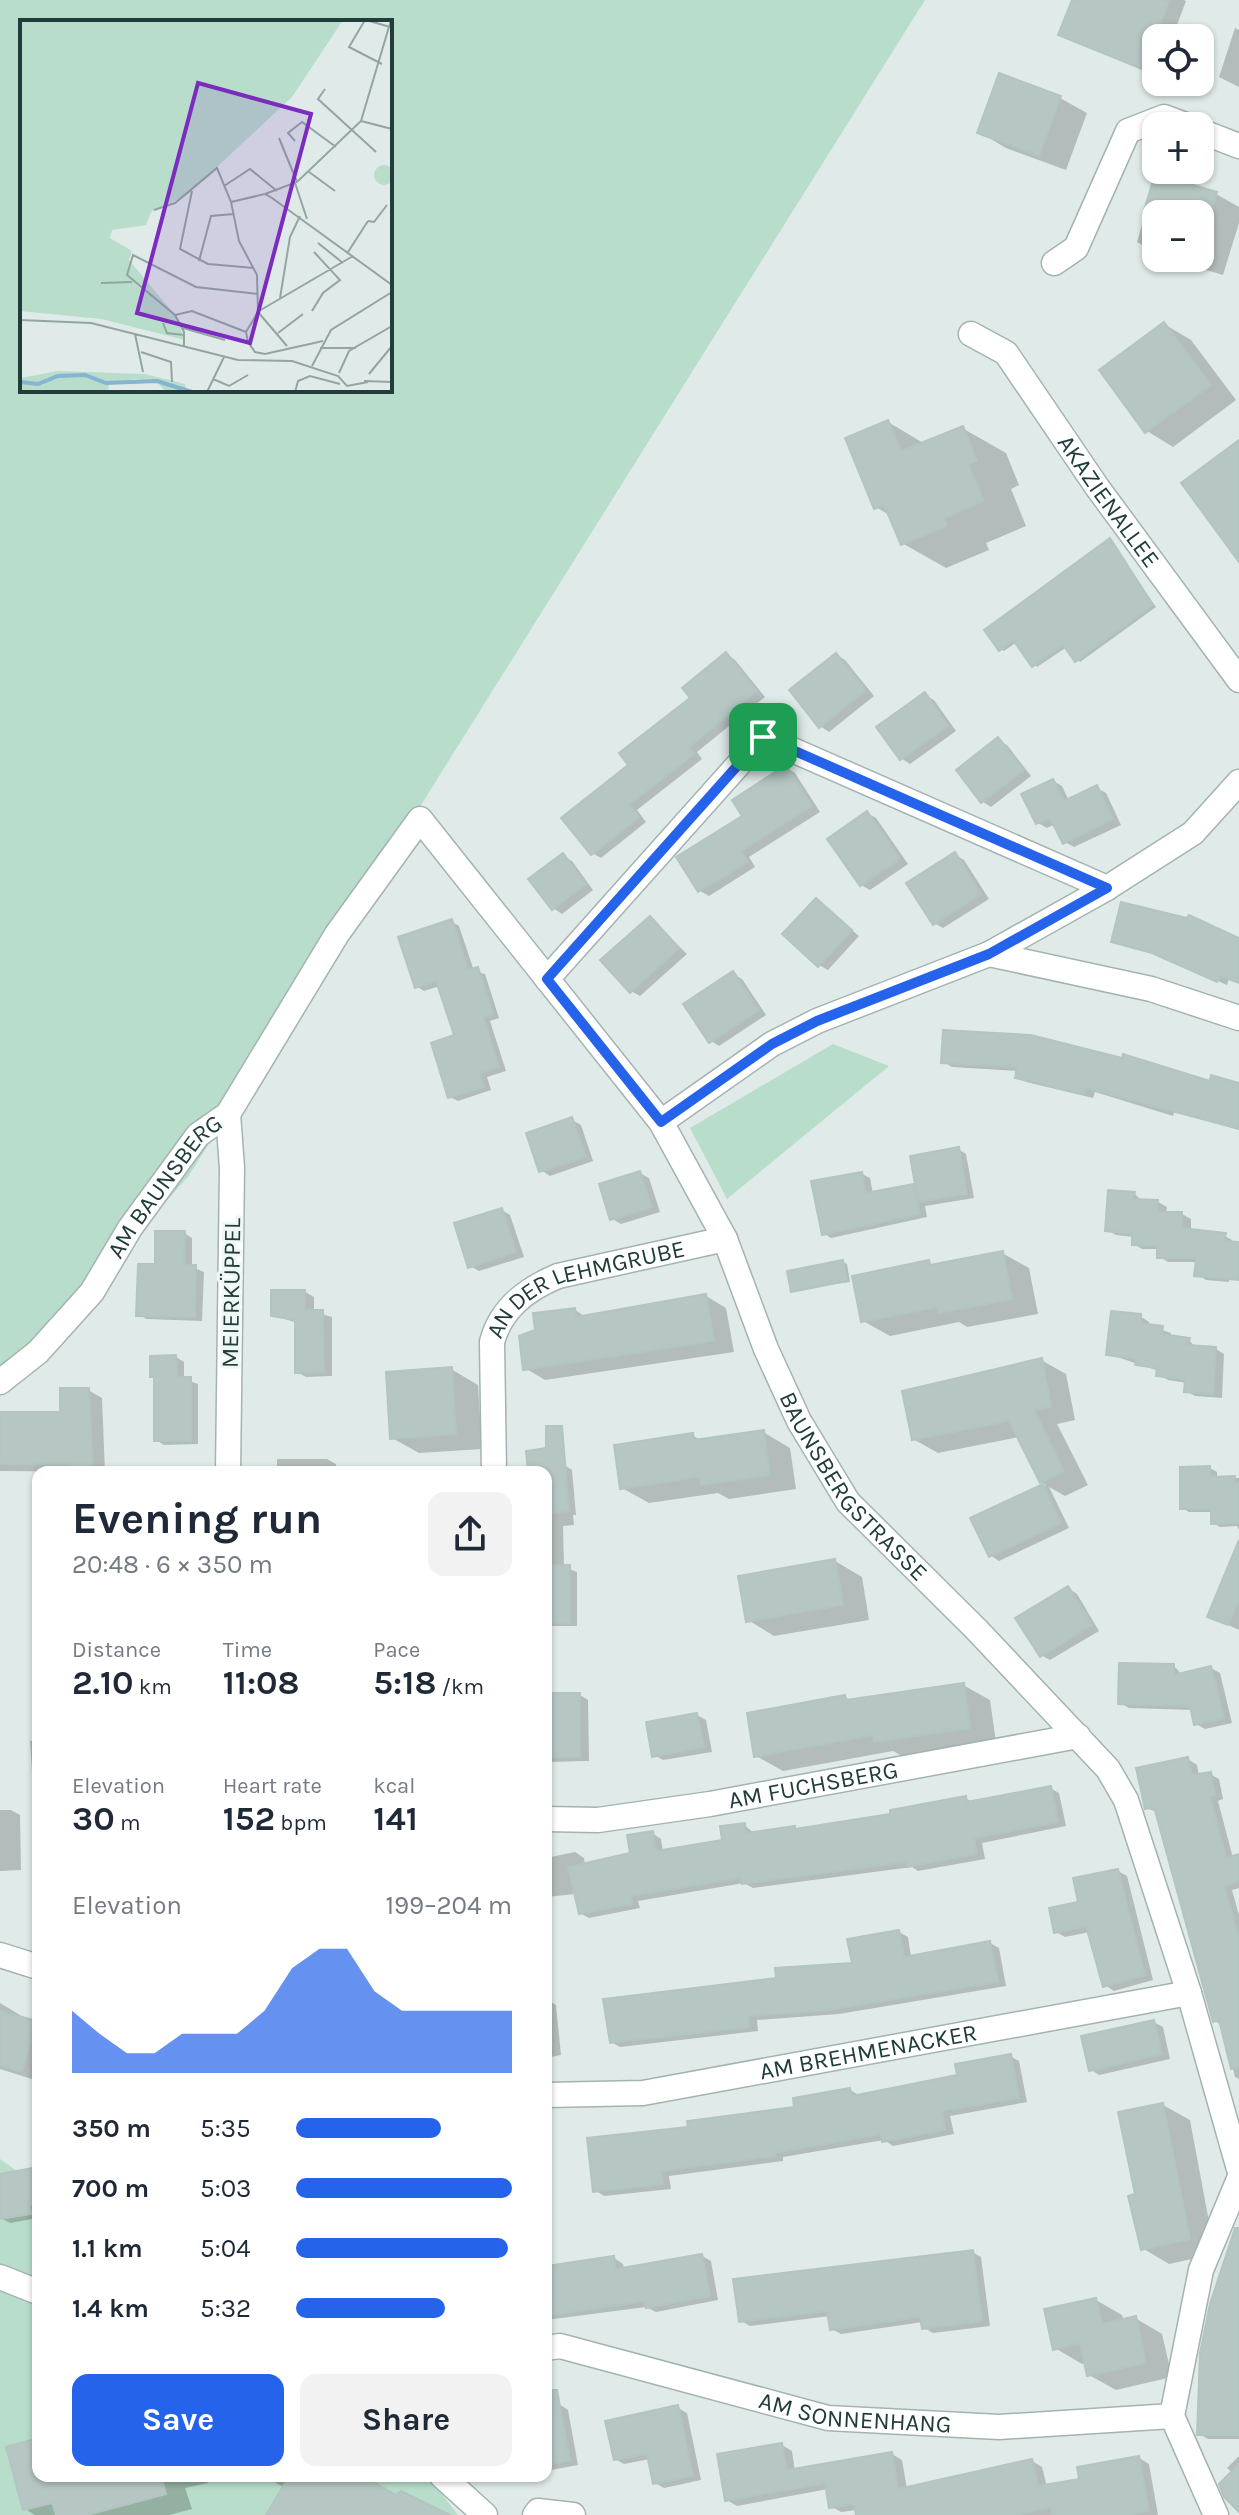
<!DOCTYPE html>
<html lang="en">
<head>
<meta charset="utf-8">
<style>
	:root { --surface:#fff; --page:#f2f2f3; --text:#1f2937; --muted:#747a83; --accent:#2563eb }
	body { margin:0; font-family:Karla,sans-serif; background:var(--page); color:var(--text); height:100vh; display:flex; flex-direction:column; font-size:30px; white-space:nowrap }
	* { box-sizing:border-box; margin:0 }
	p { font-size:26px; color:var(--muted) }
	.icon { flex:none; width:44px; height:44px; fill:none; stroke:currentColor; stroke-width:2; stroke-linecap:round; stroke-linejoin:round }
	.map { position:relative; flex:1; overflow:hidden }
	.details { position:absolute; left:32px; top:1466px; width:520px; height:1016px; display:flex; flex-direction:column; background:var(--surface); border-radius:16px; box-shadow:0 2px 6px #0004 }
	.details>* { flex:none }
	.tools { position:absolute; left:1142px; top:24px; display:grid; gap:16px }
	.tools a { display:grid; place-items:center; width:72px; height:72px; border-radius:16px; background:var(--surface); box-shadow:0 2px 6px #0004; font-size:40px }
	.pin { position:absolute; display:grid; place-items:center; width:68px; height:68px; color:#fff; margin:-34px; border-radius:16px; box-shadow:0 4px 12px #0006 }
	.round { display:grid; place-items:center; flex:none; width:84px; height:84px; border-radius:16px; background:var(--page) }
	.head { display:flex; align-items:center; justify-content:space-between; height:136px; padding:0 40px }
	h1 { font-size:44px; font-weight:700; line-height:60px }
	.figures { display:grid; grid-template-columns:repeat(3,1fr); gap:12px; height:136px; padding:8px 40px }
	.figures div { display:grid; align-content:center }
	.figures b { font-size:34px; font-weight:700 }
	.figures small { font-size:22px; font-weight:400 }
	.figures p { font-size:22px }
	.chart { height:224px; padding:16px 40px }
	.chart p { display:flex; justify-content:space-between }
	.chart svg { width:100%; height:144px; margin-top:8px; fill:var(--accent); opacity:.7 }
	.action { display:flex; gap:16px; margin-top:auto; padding:16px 40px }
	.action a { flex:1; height:92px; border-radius:16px; background:var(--accent); color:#fff; font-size:32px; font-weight:700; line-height:92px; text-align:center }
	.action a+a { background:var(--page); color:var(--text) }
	ul { padding:0 40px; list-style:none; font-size:26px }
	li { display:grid; grid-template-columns:128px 96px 1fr; align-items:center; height:60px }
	li i { height:20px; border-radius:10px; background:var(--accent) }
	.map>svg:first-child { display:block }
	.green { fill:#b8ddca; fill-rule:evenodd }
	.shadow { fill:#0003 }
	.building { fill:#b5c6c3; stroke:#b2c5c1; stroke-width:2 }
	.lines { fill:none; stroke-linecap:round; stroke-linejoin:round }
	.minor-casing { stroke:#a3b3b1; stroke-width:27 }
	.minor { stroke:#fff; stroke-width:24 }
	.route-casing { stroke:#fff; stroke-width:16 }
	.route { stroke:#2563eb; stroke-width:10 }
	.labels { text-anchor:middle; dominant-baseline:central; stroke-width:6; stroke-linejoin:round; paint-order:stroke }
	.street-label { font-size:24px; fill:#203c3b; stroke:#f0f8f6 }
	.inset-river { fill:none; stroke:#86b5d2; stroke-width:4 }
	.inset-road { fill:none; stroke:#93a5a3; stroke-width:2 }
	.view { fill:#7b2cbf; fill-opacity:0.15; stroke:#7b2cbf; stroke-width:4 }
	.inset-edge { fill:none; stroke:#203c3b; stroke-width:4 }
</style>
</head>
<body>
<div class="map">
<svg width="1239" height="2515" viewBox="0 0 1239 2515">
	<rect width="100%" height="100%" fill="#e0ebe9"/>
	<path class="green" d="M0,0h925l-737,1177 -151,168 -37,30zM22,22h368v368h-368z
		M833,1044l56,22 -162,133 -37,-71z
		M0,2159l38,27v290h390l30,39h-458z"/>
	<path class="shadow" d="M1075,0h109l2,1 -14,37h-16v37l-95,-41z
		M1235,28l4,2v57l-20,-10z
		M1060,98l27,15 -21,57 -60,-22 -27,-16z
		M1156,177l60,17 23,13v16l-16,52 -57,-17h34v-44h-44v39l-19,-11z
		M1164,324l27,16 45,60 -63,47 -26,-16z
		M888,422l37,22 37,-16 44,25 13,32 -8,4 15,37 -40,17 3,7 -43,18 -44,-25 -11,-27 -15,-9z
		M1110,541l46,66 -76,55 -13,-15 -30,20 -20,-25 -13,9 -4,-2z
		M726,654l9,6 30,37 -68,55 5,7 -65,51 9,12 -45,36 -9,-5 39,-88 61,-67z
		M836,655l9,5 29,36 -45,36 -9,-6z
		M925,695l9,5 22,31 -46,33 -9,-6z
		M998,740l9,5 24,31 -40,31 -8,-5z
		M786,768l9,5 25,39 -71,45 6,10 -46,29 -9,-5z
		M1053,781l9,5 7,15 28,-13 9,5 15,32 -47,22 -9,-5 -9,-18 -9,4 -9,-5z
		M867,813l9,5 32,46 -38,26 -9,-5z
		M955,855l9,5 25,39 -46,29 -9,-5z
		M563,856l9,5 21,29 -31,24 -9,-6z
		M816,900l43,36 -31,34 -9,-5z
		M650,918l37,36 -47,42 -9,-5z
		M452,922l7,4 15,45 11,3 14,44 -9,3 16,50 -19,6 4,13 -33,11 -8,-4 6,-61 -16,-50 -16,5 -8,-5z
		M1239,940v43l-10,-4 -2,6 -64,-28 -50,-16z
		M733,974l9,5 24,36 -47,31 -8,-5z
		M945,1033l266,50 28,2v45l-64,-20 -2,6 -78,-24 -2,6 -67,-16 -9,-5 1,-6 -66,-4 -9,-5z
		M572,1120l9,5 12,36 -43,15 -9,-6z
		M958,1149l8,5 8,44 -49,8 2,11 -96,21 -8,-5 39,-59 8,4 3,16 44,-6z
		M640,1173l9,5 11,34 -39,12 -9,-5z
		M1110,1192l25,2 8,8h15l9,5 -1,7h16l9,5v12l32,4 9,5 -3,42 -23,-2 -9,-6 1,-12h-30l-9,-6v-7h-17l-8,-5v-7l-18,-2 -9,-5z
		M502,1210l8,5 14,42 -45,14 -9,-5z
		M184,1233l8,5v29l12,5 -2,49 -56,-2 -7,-5 18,-48z
		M1002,1253l27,15 9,46 -71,13 -8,-5 -69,14 -27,-15 65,-59 7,4z
		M843,1262l4,2 3,18 -58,8z
		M305,1292l9,5v15l18,5v59l-26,1 -9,-5v-49l-24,-8z
		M706,1296l20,12 8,44 -189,28 -20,-12 50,-58 11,7z
		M1140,1316l9,6v4l22,7v4l18,3 7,8 20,1 8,5 -2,44 -27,-2 -9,-5 1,-8 -19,-3 -9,-5v-4l-51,-17z
		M176,1357l8,5v17l14,5v60l-34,1 -8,-5v-61l-4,-3z
		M1041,1360l25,14 9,46 -18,4 31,61 -23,11 -16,-9 20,41 -70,33 -9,-6 -17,-36 73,-34 -5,-3 -22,-45 -81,16 -25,-14z
		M451,1369l27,16 4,64 -63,4 -27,-15z
		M88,1390l14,8 3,74 -105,-1v-57h62z
		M763,1432l27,16 6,41 -67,10 -11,-6 -69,10 -27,-15 70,-53 10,6z
		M277,1459h50l9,5v8h-59z
		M564,1465l8,5 4,45h-3l1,10 -11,1 1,41 13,5v54h-31v-154h-16z
		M1210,1468l7,4v7l22,-1v52l-2,-4 -17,1 -7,-4v-11h-24l-7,-4z
		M835,1561l27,16 7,43 -95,16 -26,-16z
		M1239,1574v56l-30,-14z
		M1068,1588l9,6 22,37 -49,29 -9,-5z
		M1174,1666l8,9 29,-7 9,5 12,50 -27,6 -9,-5 -3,-14 -64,-2 -9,-5z
		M963,1685l27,15 6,42 -94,14 -9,-5 -110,20 -27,-15 89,-59 7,4z
		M546,1695h34l8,5 1,61 -43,1z
		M697,1715l9,5 6,32 -49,8 -9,-5z
		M30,1741h8v63l-4,-2z
		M1188,1759l9,6 2,11 11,-2 9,5 4,20 -5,2 15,57 6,-2v32l-7,2 7,25v164l-4,-2 -12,-51 -8,-5 -58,-209 -11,-4z
		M1050,1788l9,5 7,33 -84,17 3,16 -67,12 -6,-4 -159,21 -9,-5 -106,18 2,7 -51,10 -9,-5 -4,-19 -30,3v-39l29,-6 9,6 1,7 47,-11 20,-21 9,6 2,13 61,-10 20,-17 10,8 40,-5 5,2 94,-14 73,-18 7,5z
		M0,1810h11l9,5 1,55 -21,1z
		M1118,1871l9,5 26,104 -39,11 -9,-6 -15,-53 -25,5 -9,-5 24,-29z
		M899,1932l9,5 3,20 79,-14 9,5 7,38 -167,28 -82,6 1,11 -138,16 -9,-5 167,-62 76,-15z
		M546,1999l10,6 5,50 -15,3z
		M0,2003l20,12 -2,3 20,6v57l-38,-12z
		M1154,2022l9,5 7,32 -71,16 -9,-6z
		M1010,2056l9,5 8,41 -77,14 4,18 -61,12 -9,-6 -101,17v4l-114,15 2,13 -67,7 -9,-6 95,-61 107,-20 53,-19 9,5 100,-18z
		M1163,2105l27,15 25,134 -46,10 -27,-16 -5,-52z
		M38,2169v49l-28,5 -9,-5 -1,-42z
		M1239,2243v196h-31l-9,-5v-59l12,-71z
		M972,2252l9,5 9,69 -57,7 -9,-5 -1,-6 -82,12 -9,-5 -2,-13 -80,10 -9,-5z
		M702,2256l9,5 7,39 -62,12 -10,-5 -100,13v-52l68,-10 9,6 1,6z
		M1096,2300l26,15 2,6 11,-3 27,16 10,43 -56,13 -27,-15 -3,-12 -4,1 -27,-16z
		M559,2404l9,6 10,55 -32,6v-64z
		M678,2408l9,5 14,67 -37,8 -9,-5 -5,-24 -26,5 -9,-5z
		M38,2441v35h169l1,7 -23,5 7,21 -23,6h-134l-10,-6z
		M782,2445l10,6 3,20 97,-17 10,6 5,29 125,-28 10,6 5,20 34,-7 58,-22 10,6 9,51h-300l-1,-5 -16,2 -10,-6 -3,-17 -91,17 -10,-6z
		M1239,2456v53l-6,-36 -6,-5z
		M264,2476h95l78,39h-168l16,-27z"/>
	<path class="building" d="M1072,0h98l-28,69 -84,-34z
		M999,73l62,23 -22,60 -62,-23z
		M1155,174l62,18 -6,22h-68z
		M1164,322l47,63 -66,48 -46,-63z
		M888,420l13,31 62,-25 14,35 -9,3 16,37 -40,17 3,8 -46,19 -17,-40 -10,4 -29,-71z
		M1239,440v122l-58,-79z
		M1110,538l43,67 -78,57 -12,-17 -31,22 -19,-27 -14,11 -15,-21z
		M726,652l31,39 -68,56 5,7 -65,51 10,12 -48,38 -30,-37 67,-53 -9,-12 71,-55 -8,-10z
		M836,653l30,37 -47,38 -30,-38z
		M925,692l23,34 -48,34 -24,-33z
		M998,737l26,33 -43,33 -25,-33z
		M786,765l26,41 -71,45 7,11 -50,30 -22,-35 66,-41 -10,-16z
		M1053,779l11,22 33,-16 16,34 -50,25 -13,-26 -14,6 -15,-30z
		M867,811l33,48 -40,27 -33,-47z
		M955,852l26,42 -48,31 -27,-42z
		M563,853l23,31 -34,26 -24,-31z
		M816,898l36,32 -34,37 -36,-33z
		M1121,902l66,16 2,-3 50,23v45l-19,-7 -3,6 -65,-29 -41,-11z
		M650,916l29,32 -49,45 -30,-33z
		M452,919l16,51 10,-3 15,47 -10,3 16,50 -19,6 4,14 -36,11 -17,-55 23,-8 -18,-54 -21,7 -17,-51z
		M733,971l26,39 -50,33 -26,-39z
		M943,1030l88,5 91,23 1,-4 87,27 1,-6 28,8v46l-153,-41 -2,6 -69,-16 2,-11 -76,-4z
		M572,1117l14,40 -47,15 -13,-39z
		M959,1147l8,47 -49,8 2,12 -98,21 -11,-54 51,-9 4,21 48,-9 4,17 -8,-45z
		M640,1171l12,36 -42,13 -11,-36z
		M1108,1190l27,2 -2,7 25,1 -1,12h25v16l44,5 -2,8 15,1v38l-45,-4 2,-18h-39v-12l-25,-1v-11l-27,-3z
		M502,1208l14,44 -48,16 -14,-45z
		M155,1231h30l-1,34h12l-1,52 -59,-1 2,-52h17z
		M1003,1251l9,48 -73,14 -1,-6 -77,15 -9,-46 77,-16 1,5z
		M843,1260l4,21 -56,11 -4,-21z
		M271,1290h34v20h18l1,62 -29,1v-53l-24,-4z
		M706,1294l8,47 -191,29 -4,-34 16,-6 -2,-17 42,-5 1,9z
		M1111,1311l30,3v9l22,3 -1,8 28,4 -3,7 29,2 -3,47 -29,-2 1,-12 -29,-4 1,-8 -22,-3 1,-6 -30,-4z
		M176,1355l1,22h14v64h-37v-64h-4v-21z
		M1042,1358l9,49 -17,3 30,61 -24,12 -31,-62 -97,19 -10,-49z
		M452,1367l4,67 -66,5 -4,-67z
		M60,1388h29l4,84h-26v-8h-67v-52h60z
		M546,1426h16l7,85 -23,3v-42h-18l-2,-21 20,-3z
		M764,1430l6,45 -69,10 -2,-8 -79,12 -6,-44 79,-12 1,7z
		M1210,1466v11l25,-1 -1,7h5v40l-28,1v-15h-31v-42z
		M1043,1484l18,39 -72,34 -19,-39z
		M1239,1540v60l-11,25 -21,-8z
		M835,1559l8,46 -97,17 -8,-46z
		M546,1565h24v58h-24z
		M1068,1586l24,39 -52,32 -25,-39z
		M1119,1663l55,1v11l37,-9 13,52 -30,7 -4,-19 -72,-2z
		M964,1683l6,45 -96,14 -1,-7 -119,22 -7,-44 98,-18 1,5z
		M546,1693h34v64h-34z
		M697,1713l7,34 -52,10 -6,-35z
		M1188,1757l4,18 19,-3 4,23 -5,1 16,62 13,-4v27l-15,5 15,52v130l-8,1 -12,-49 -6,2 -59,-215 -9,2 -9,-41z
		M1051,1786l7,36 -84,16 3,16 -70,13v-5l-165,22 -1,-6 -110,18 1,8 -53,10 -11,-47 62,-14 -3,-18 26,-4 3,20 66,-11 -2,-14 25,-3 1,10 49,-7v3l95,-15v-4l76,-14 1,6z
		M1118,1869l27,106 -42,12 -17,-61 -32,7 -5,-25 29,-6 -5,-24z
		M899,1930l5,27 86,-16 8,41 -169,28 -81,6 1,11 -139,16 -7,-44 173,-21 -1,-10 77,-5 -5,-24z
		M0,2011l37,10 -15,51 -22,-7z
		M1154,2020l8,34 -73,17 -8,-35z
		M1011,2054l8,44 -77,13 3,19 -63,12 -1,-8 -106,19v3l-114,15 2,13 -70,8 -6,-54 101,-11 -1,-6 107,-14 -1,-9 57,-10 2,8 105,-21 -2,-11z
		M1163,2103l27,136 -49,11 -13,-54 7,-2 -17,-82z
		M38,2167v36l-8,2 1,9 -31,5v-45z
		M1235,2228h4v207h-42l3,-82 10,-49z
		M973,2250l9,71 -60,8 -2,-12 -90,13 -3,-19 -88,11 -6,-43z
		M702,2254l8,42 -64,12 -2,-7 -98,15v-50l68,-10 2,13z
		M1096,2298l6,26 34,-8 10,47 -59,13 -7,-33 -27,7 -9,-41z
		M546,2390h11l13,71 -24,4z
		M678,2405l15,71 -40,8 -6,-30 -33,6 -9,-39z
		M38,2438v38h123l5,18 -79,21h-31l-4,-12 -29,7 -17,-63z
		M782,2443l5,27 105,-18 6,37 134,-30 6,27 41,-7 -2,-12 62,-11 10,55 -20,4h-77l-1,-8 -35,8h-160l-2,-11 -25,4 -4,-25 -100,18 -8,-47z
		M1239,2464v48l-15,-15 -5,-13z
		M289,2476h74l33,19 5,-4 49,24h-184z"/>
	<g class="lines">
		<defs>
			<g id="minor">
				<path d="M1200,131l39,15"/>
				<path d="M1054,263l22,-15 52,-117 36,-14 24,9"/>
				<path id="s1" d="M971,334l35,19 91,134 142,193"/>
				<path d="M989,954l118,-66 86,-55 46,-51"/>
				<path d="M547,979l216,-242 344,151"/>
				<path d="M228,1114l4,54 -4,304"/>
				<path d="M661,1122l111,-78 45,-23 172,-67 162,35 88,29"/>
				<path id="s2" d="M0,1382l38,-30 54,-60 38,-64 68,-93 30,-21 109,-180 83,-115 241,303 64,117 41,110 33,72 49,81 128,127 132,140 18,31 63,193 50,176"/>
				<path id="s3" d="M494,1472l-2,-130c9,-34 35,-53 66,-66l167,-37"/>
				<path id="s4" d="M546,1819l52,1 112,-16 368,-68"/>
				<path d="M0,1955l38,12"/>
				<path id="s5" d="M546,2095l97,-2 546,-100"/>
				<path d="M0,2277l38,15"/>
				<path id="s6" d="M546,2348l14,-2 268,72 171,9 173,-11"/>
				<path d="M442,2476l43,39"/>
				<path d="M535,2515l3,-4 35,4"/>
				<path d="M1216,2515l-44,-99 29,-146 38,-91"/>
			</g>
		</defs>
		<use href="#minor" class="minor-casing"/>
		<use href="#minor" class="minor"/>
	</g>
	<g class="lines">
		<defs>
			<path id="route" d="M763,737l344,151 -118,66 -172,67 -45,23 -111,78 -114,-143z"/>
		</defs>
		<use href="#route" class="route-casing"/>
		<use href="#route" class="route"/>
	</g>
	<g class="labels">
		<g class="street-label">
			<text stroke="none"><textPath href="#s1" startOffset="220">AKAZIENALLEE</textPath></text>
			<text stroke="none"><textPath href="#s2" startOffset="258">AM BAUNSBERG</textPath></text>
			<text transform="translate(231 1293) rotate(-89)">MEIERKÜPPEL</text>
			<text stroke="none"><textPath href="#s3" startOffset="246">AN DER LEHMGRUBE</textPath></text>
			<text stroke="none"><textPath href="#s2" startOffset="1510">BAUNSBERGSTRASSE</textPath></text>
			<text stroke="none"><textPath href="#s4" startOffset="270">AM FUCHSBERG</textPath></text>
			<text stroke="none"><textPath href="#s5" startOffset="326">AM BREHMENACKER</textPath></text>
			<text stroke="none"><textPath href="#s6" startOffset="318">AM SONNENHANG</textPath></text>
		</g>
	</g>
	<g transform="translate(20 20)">
		<rect width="372" height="372" fill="#e0ebe9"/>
		<path d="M0,0h323l-51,77 -105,98 -36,17 -5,13 -34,5 -2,8 22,13 -3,9 46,55 10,25 -84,-21 -81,-8zM354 155a10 10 0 1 1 20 0a10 10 0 1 1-20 0ZM38,351l87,3 40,10 1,8h-20l-9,-10 -22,-3 -26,5 -1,8h-88v-14z" fill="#b8ddca"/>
		<path class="inset-river" d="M0,362l18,2 20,-8 27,-1 21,8 51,-2 35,11"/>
		<path class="inset-road" d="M345,0l-16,27 33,17M346,0l24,7M305,69l-7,10 58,53M341,101l31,8M259,118l18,44M275,121l-7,-8 14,-11 34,25M289,152l26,19M275,163l12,36M204,166l26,-17 27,22M172,171l-12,58 28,15 46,4M245,174l32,-12 64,-61 30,-101M211,182l34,-8 7,4 120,87M134,190l21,-7 42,-35 14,34 8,39 18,34 1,37 -12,20 2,10 7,10 10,2 58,-13M348,201l6,1 13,-17M298,223l25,20M328,232l20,-31M179,241l12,-45 23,-2M81,263l31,-1M260,278l10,-61 10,-21M239,291l94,-55M292,291l11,-18 17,-13 -26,-28M238,292l29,34M155,295l17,-4 54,21M0,300l71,3 147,37 54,1 46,15 9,10 21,-4M143,303l4,10 17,2M163,308l42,12M258,313l25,-19M115,314l8,38M164,326v-14l-9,-17 -48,-40 6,-20 63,32 62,7M300,328h36M121,332l30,10 1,20M292,346l19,-36 61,-38M319,353l10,-22 43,-25M349,354l23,-28M193,359l16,7 19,-11M344,361l28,1M187,372l17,-35M275,372l3,-11 12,-5 30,8"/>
		<path class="view" d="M178,63l113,31 -61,229 -113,-30z"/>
		<rect width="372" height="372" class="inset-edge"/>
	</g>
</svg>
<div class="tools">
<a><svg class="icon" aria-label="locate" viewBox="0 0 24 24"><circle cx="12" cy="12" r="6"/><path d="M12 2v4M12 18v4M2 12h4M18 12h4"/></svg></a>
<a>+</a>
<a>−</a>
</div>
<div class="pin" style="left:763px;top:737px;background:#1e9e55"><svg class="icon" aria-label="arrive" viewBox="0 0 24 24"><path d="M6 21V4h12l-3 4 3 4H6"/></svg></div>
<section class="details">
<div class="head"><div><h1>Evening run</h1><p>20:48 · 6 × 350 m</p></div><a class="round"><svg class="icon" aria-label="share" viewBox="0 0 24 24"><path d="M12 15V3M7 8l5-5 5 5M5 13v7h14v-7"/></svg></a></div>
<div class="figures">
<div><p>Distance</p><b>2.10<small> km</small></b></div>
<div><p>Time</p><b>11:08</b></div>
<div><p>Pace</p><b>5:18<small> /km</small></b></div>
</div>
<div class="figures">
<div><p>Elevation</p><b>30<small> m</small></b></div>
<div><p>Heart rate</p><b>152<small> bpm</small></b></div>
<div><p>kcal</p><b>141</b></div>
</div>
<div class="chart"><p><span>Elevation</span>199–204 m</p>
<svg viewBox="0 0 160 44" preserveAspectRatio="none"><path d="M0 44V25L10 32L20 38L30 38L40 32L50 32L60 32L70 25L80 12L90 6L100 6L110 19L120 25L130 25L140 25L150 25L160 25V44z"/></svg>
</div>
<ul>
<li><b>350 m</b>5:35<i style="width:67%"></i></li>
<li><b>700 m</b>5:03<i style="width:100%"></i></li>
<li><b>1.1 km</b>5:04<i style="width:98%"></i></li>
<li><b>1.4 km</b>5:32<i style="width:69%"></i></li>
</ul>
<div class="action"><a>Save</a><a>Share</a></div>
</section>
</div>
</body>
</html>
